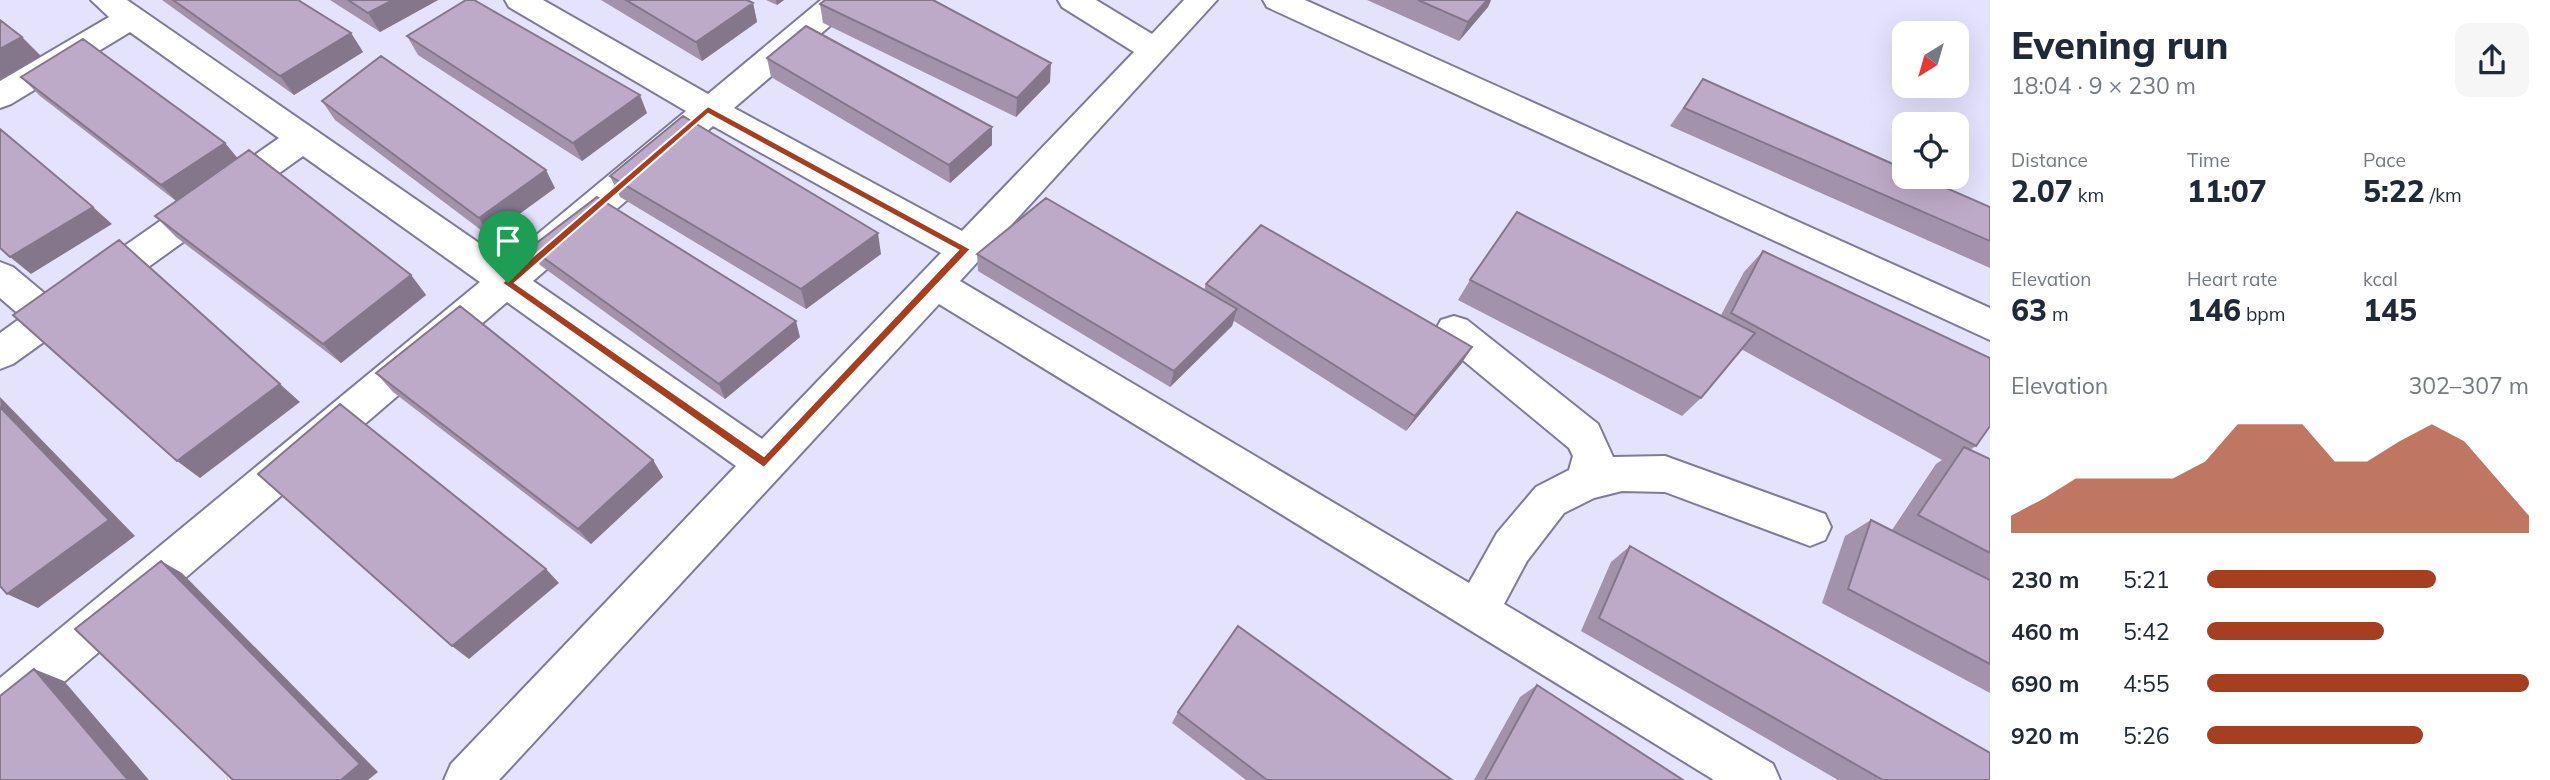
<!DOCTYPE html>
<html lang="en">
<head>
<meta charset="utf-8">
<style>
	:root { --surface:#fff; --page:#f6f6f7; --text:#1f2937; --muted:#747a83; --accent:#a63e20 }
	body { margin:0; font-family:Mulish,sans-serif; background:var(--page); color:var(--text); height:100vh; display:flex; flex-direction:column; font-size:26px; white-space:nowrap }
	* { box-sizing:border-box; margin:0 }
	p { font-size:23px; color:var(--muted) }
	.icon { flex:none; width:38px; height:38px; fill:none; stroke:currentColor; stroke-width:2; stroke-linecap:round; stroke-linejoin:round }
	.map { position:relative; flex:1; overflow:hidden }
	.drawer { display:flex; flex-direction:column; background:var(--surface); width:560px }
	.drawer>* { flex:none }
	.needle { width:46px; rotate:217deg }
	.controls { position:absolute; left:1892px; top:21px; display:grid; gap:14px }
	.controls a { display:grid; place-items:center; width:77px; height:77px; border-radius:14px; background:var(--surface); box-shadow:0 7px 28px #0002; font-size:35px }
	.pin { position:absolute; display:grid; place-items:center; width:60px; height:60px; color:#fff; margin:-72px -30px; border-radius:50% 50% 50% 0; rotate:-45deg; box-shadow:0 0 7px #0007 }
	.pin .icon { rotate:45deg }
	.round { display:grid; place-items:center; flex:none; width:74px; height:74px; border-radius:14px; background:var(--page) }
	.head { display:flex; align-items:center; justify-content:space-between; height:119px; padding:0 21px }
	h1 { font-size:38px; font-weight:800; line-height:52px }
	.figures { display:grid; grid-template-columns:repeat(3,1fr); gap:10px; height:119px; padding:7px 21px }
	.figures div { display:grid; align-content:center }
	.figures b { font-size:30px; font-weight:800 }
	.figures small { font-size:19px; font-weight:400 }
	.figures p { font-size:19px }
	.chart { height:196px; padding:14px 21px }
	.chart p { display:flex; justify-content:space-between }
	.chart svg { width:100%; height:126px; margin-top:7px; fill:var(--accent); opacity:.7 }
	ul { padding:0 21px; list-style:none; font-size:23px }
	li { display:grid; grid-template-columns:112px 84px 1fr; align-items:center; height:52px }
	li i { height:18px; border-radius:9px; background:var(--accent) }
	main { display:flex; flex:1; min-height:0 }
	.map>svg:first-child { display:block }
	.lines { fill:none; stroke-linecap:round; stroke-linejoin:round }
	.minor-casing { stroke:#7f7a9a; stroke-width:4 }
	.minor { fill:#fff; fill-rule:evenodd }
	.wall { fill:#a392ac }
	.shaded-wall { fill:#84778c }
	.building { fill:#bdaac8; stroke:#84778c; stroke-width:2 }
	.route { fill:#a63e20; stroke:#fff; stroke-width:2; fill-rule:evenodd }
</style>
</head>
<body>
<main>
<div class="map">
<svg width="1990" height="780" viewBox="0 0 1990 780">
	<rect width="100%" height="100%" fill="#e5e2fe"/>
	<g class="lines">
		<defs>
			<path id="minor" d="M91,0h36l378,261 181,-150 -177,-104 -4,-7h38l165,94 113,-94h35l-4,7 -118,101 228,123 172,-179 -72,-45 -4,-7h38l56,34 32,-34h33l-257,281 509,302 28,-50 39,-46 33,-17 4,-14 -4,-8 -128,-106 -6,-11 6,-11 13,-4 13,4 131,104 15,33 52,-1 160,58 6,13 -6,13 -15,6 -145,-54 -43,-1 -28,7 -30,15 -37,48 -23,43 269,160 7,16h-66l-775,-476 -440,476h-55l7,-16 285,-298 -229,-164 -491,421 -16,7v-52l480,-396 -177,-126 -290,208 -13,5v-36l22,-16 -22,-19v-36l13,5 37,31 229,-160 -149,-106 -119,72 -11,4v-27l109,-64zM713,126l228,127 -179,186 -229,-158z
				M1263,0h42l685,308v32l-723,-333z"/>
		</defs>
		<use href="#minor" class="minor-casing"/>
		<use href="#minor" class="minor"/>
	</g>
	<path class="wall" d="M162,0h136l53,33 12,19 -69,43z
		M330,0h108l-58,32z
		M601,0h146l6,3 4,19 -55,39z
		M766,0h18l-7,5z
		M1367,0h124l-3,7 -29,34z
		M820,4l230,78 -34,35 -193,-94z
		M407,36l240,77 -65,48 -164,-106z
		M767,58l225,69v18l-42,38 -179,-106z
		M21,77l204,66 12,15 174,117 15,20 -85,68 -165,-126 -21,-21 21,-15 -136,-105z
		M1703,79l287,128v61l-320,-142z
		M322,101l233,87 -66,48 -154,-116z
		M610,176l271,78 -75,55 -186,-112z
		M530,248l270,89 -75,62 -185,-134z
		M1763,251l213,195 -6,4 20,9v234l-168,-90 23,-67 26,-16 21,10 44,-66 6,-4 -201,-111 -40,49 -19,18 -224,-116 12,-20 251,35 23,-43z
		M977,254l227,36 2,-6 256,79 -56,68 -172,-110 -2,5 -62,61 -192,-116z
		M376,373l277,87 10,17 -72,67 -198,-152z
		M1630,546l360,234h-152l-257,-149 30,-69z
		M1537,685l146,95h-209l46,-83z
		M1178,712l274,68h-206l-74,-57z"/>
	<path class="shaded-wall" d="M393,0h45l-58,32 -12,-19z
		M776,0h8l-7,5z
		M1487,0h4l-3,7 -29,34 9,-19z
		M753,3l4,19 -55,39 -6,-19z
		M351,33l12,19 -69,43 -14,-19z
		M22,37l19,19 -41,23v-30z
		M1051,63l-1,19 -34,35 1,-19z
		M640,95l7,18 -65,48 -9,-18z
		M992,127v18l-42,38 -1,-18z
		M225,143l15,18 -62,42 -17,-18z
		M546,170l9,18 -66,48 -10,-18z
		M93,207l19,17 -81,50 -21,-17z
		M878,233l3,21 -75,55 -5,-20z
		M411,275l15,20 -85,68 -18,-19z
		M1237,309l-5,17 -62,61 4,-16z
		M796,321l4,16 -75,62 -6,-15z
		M1472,347l-10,16 -56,68 9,-15z
		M280,384l20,18 -100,76 -23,-17z
		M0,397l135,139 -97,72 -31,-14z
		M653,460l10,17 -72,67 -13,-15z
		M161,561l21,12 196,199 -10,8h-27z
		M546,569l13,14 -90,76 -17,-13z
		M34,669l30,12 85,99h-21z"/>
	<path class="building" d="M173,0h125l53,33 -71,43z
		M348,0h45l-25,13z
		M466,0h8l166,95 -67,48 -166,-107z
		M626,0h121l6,3 -57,39z
		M825,0h108l118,63 -34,35 -197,-94z
		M1418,0h69l-19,22z
		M0,20l22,17 -22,12z
		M806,26l186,101 -43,38 -182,-107z
		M83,39l142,104 -64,42 -140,-108z
		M381,56l165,114 -67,48 -157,-117z
		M1703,79l201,90v8h17l69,30v34l-306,-133z
		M683,116l195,117 -77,56 -191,-113z
		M0,129l93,78 -83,50 -10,-9z
		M249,150l162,125 -88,69 -168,-128z
		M597,197l199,124 -77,63 -189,-136z
		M1046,198l191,111 -63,62 -197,-117z
		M1517,212l238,121 -54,65 -231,-118z
		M1261,225l211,122 -57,69 -209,-132z
		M119,240l161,144 -103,77 -164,-146z
		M1763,251l227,107v68l-14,20 -245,-133z
		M460,306l193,154 -75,69 -202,-156z
		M340,404l206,165 -94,77 -194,-172z
		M0,407l109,113 -102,74 -7,-8z
		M1964,447l26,12v94l-72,-38z
		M1871,520l119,60v84l-142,-75z
		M1630,546l360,207v27h-107l-284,-162z
		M161,561l199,203 -19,16h-108l-158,-151z
		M1238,626l214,154h-185l-89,-68z
		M34,669l94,111h-128v-84z
		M1537,685l146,95h-198z"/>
	<path class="route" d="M708,106l263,143 -207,219 -262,-185zM708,114l250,136 -194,206 -249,-173z"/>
</svg>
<div class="controls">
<a><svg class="needle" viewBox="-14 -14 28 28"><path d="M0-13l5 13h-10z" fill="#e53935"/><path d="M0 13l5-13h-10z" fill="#747a83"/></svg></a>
<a><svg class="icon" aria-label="locate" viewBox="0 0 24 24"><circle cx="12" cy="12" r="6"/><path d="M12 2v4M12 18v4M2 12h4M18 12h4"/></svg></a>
</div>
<div class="pin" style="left:508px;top:283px;background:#1e9e55"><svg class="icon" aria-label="arrive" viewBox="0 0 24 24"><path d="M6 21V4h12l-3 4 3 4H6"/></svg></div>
</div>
<section class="drawer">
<div class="head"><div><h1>Evening run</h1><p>18:04 · 9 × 230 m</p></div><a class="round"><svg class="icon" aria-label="share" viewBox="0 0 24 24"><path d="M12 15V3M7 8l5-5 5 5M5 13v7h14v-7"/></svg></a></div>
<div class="figures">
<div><p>Distance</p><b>2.07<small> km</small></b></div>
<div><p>Time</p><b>11:07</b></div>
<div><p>Pace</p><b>5:22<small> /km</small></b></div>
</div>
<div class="figures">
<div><p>Elevation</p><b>63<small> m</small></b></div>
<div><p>Heart rate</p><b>146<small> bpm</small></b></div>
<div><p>kcal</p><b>145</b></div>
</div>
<div class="chart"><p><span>Elevation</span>302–307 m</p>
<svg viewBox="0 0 160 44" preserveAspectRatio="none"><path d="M0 44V38L10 32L20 25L30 25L40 25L50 25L60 19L70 6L80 6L90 6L100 19L110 19L120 12L130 6L140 12L150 25L160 38V44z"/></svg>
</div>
<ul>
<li><b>230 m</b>5:21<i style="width:71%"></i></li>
<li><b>460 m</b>5:42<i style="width:55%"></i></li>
<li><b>690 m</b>4:55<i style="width:100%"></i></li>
<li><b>920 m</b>5:26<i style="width:67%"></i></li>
</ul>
</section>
</main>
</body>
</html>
